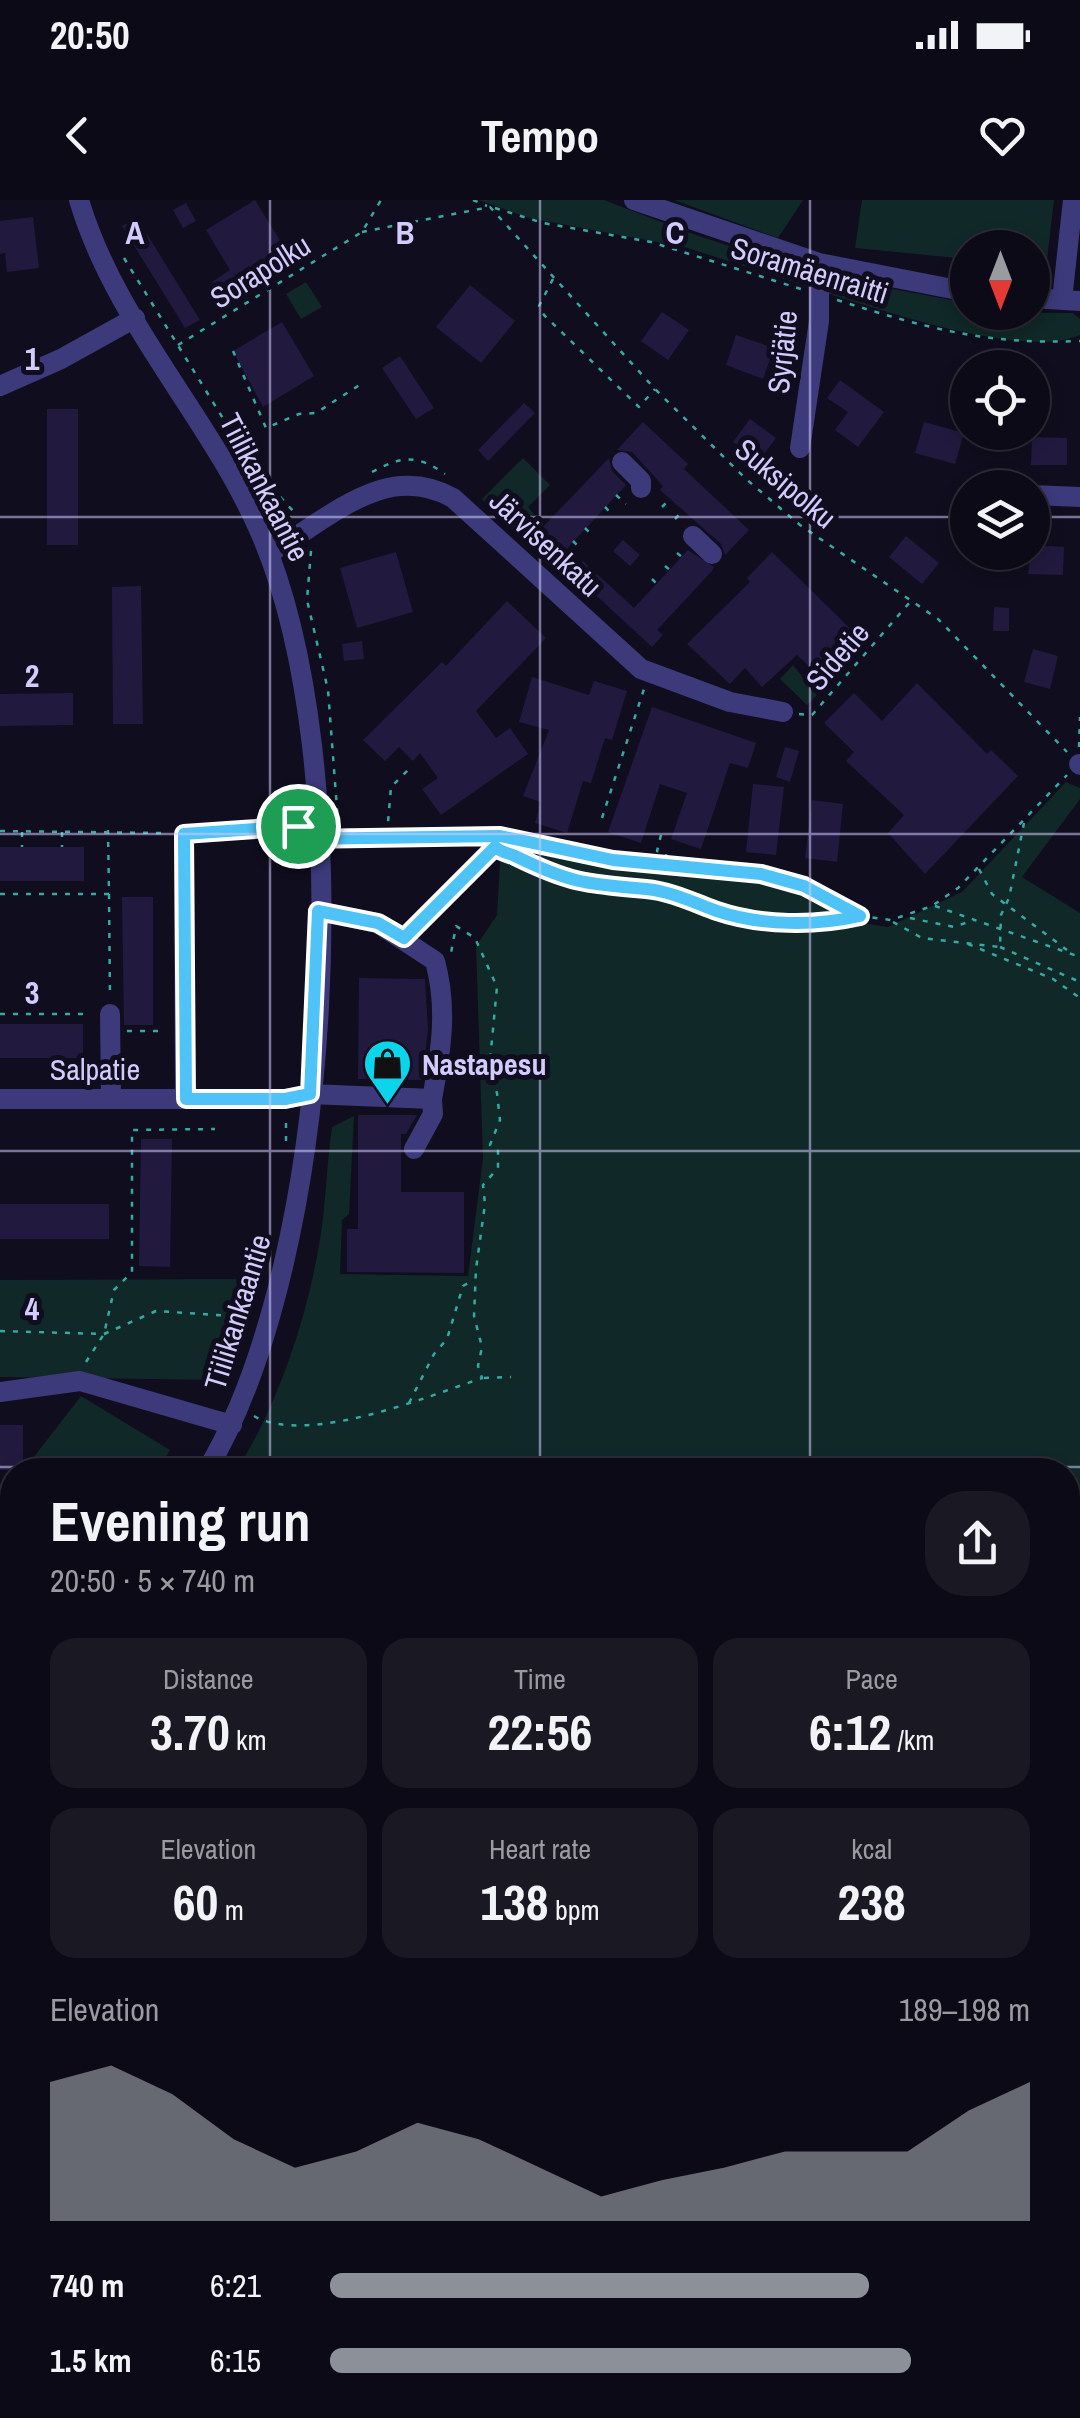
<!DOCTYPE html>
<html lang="en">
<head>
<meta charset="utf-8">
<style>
	:root { --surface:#0c0a16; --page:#1a1823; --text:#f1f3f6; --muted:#9a9aa1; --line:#2c2b35; --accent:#8c9099 }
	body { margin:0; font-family:"Archivo Narrow",sans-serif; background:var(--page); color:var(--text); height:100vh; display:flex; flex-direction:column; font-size:38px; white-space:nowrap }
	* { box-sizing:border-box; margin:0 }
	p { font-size:32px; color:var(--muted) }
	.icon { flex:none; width:55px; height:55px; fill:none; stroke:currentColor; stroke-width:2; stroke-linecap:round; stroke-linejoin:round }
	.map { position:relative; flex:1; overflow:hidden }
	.sheet { position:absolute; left:0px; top:1258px; width:1080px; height:962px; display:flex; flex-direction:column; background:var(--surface); border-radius:40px 40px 0 0; box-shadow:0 5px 15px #0003,0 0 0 2px var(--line) }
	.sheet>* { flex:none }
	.needle { width:65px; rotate:180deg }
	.controls { position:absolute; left:950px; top:30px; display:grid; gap:20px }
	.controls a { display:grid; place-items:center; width:100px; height:100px; border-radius:50%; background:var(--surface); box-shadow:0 5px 15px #0003,0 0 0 2px var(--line); font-size:50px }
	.pin { position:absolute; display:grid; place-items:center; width:85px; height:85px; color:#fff; margin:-42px; border:5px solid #fff; border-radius:50%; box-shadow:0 2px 10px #0007 }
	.round { display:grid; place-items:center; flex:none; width:105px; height:105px; border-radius:40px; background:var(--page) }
	.headline { display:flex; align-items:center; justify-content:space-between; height:170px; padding:0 50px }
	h1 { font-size:55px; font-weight:800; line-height:75px }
	.stats { display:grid; grid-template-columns:repeat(3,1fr); gap:15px; height:170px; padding:10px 50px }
	.stats div { display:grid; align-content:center; border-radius:25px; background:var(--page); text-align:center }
	.stats b { font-size:50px; font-weight:800 }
	.stats small { font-size:28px; font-weight:400 }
	.stats p { font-size:28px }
	.chart { height:280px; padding:20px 50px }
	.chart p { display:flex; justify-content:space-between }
	.chart svg { width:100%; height:180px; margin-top:10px; fill:var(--accent); opacity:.7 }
	ul { padding:0 50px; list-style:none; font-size:32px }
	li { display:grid; grid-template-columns:160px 120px 1fr; align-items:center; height:75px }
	li i { height:25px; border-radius:12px; background:var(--accent) }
	.status { display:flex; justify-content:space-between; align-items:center; height:70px; padding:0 50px; background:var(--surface); direction:ltr }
	.status svg { height:28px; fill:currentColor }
	header { display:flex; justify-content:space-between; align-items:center; height:130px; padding:0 50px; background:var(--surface); font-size:45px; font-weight:800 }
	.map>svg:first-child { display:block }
	.green { fill:#102827 }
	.building { fill:#211a3e }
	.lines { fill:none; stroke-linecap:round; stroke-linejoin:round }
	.path { stroke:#32aba3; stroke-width:2.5; stroke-dasharray:5 8; stroke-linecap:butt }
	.minor { stroke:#3c3a7b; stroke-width:20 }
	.route-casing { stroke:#fff; stroke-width:20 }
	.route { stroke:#4fc3f7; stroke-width:12 }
	.grid { fill:none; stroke:#d2ccfd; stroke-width:2.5; stroke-opacity:0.55 }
	.labels { text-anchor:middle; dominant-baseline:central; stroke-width:10; stroke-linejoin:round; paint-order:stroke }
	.street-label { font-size:30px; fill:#d2ccfd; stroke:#100d1e }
	.poi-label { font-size:30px; font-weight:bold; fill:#d2ccfd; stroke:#100d1e; text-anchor:start }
	.grid-label { font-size:32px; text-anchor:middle; font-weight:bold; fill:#d2ccfd; stroke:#100d1e; stroke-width:10; stroke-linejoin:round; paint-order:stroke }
</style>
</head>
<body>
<div class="status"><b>20:50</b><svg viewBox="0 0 49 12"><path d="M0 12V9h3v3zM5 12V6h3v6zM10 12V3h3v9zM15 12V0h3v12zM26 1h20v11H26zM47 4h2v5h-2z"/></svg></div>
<header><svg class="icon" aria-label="back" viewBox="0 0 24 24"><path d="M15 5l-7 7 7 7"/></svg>Tempo<svg class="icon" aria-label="heart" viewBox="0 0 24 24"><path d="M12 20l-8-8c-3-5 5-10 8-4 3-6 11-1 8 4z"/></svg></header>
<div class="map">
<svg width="1080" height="2218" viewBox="0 0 1080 2218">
	<rect width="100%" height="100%" fill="#100d1e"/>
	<path class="green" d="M479,0h125l60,23 4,21 -139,-26z
		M674,0h129l-25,38z
		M862,0h192l-8,68 -13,-2 -1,-18h-64l-1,11 -112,-11z
		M681,30l115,38 13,10v9l-131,-42z
		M830,77l137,26 1,9 105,1 7,6v16c-54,25 -199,-25 -257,-43l2,-14z
		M306,82l16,25 -21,12 -15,-25z
		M523,258l27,27 -22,22 6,7 -19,19 -33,-34z
		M793,465l24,30 -10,10 -27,-26z
		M1066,582l14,6v11l-58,78 58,36v1505h-765v-10h753v-938h-831c40,-65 67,-143 81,-219 8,-40 8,-83 14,-124l22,-11 -5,98 -7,6 -2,54 128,2 15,-118 -7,-212 21,-31 4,-72 91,18 189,20 82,42 25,4 74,-35z
		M242,1079l-19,101 -223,-3v-97z
		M81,1196l89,54 -12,20h-125v-12z
		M12,1605v323h-12v-296z"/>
	<path class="building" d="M255,0l34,55 -68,41 -9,-14 18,-12 -24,-40z
		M186,3l10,18 -13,7 -10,-18z
		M33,17l6,51 -32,4 -2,-19 -5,1v-33z
		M137,18l63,102 -15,8 -63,-102z
		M470,85l45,36 -34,42 -45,-36z
		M662,112l27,18 -21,30 -27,-19z
		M282,122l32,54 -51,31 -30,-56z
		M736,135l38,13 -11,31 -37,-14z
		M400,156l34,52 -18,11 -34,-51z
		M840,180l44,32 -26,35 -23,-17 13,-18 -21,-14z
		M524,203l11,10 -47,48 -10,-11z
		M47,209h31v136h-31z
		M750,219l26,19 -17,23 -26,-19z
		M643,222l45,42 -4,5 65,61 -24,25 -4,-11 -61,-54 3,-4 -31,-34 -15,-2z
		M924,222l40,11 -9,31 -40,-11z
		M1032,237l35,1v27h-36z
		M609,258l3,13 14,14 -64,69 -24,-22z
		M906,336l33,27 -17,21 -33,-27z
		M623,340l17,15 -10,11 -17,-15z
		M1032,345l32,2 -1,28 -35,-1z
		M688,350l26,17 -2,4 -55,59 6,5 -11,12 -80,-74 11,-12 51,47z
		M396,352l17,60 -56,16 -17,-60z
		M772,352l92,90 -40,39 -27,-26 -35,32 -17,-19 -15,16 -43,-40 63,-62 -3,-4z
		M141,386l2,138h-30l-1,-137z
		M507,401l39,37 -70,73 20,27 14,-10 18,26 -87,61 -19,-26 16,-11 -18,-25 -7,8 -14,-14 -14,14 -22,-21 79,-78 4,4z
		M994,407l15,1v23h-16z
		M362,441l2,18 -20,2 -2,-17z
		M1033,449l25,7 -8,33 -26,-7z
		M532,477l57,18 5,-14 33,10 -15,49 -7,-2 -14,45 -8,-2 -16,52 -32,-10 6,-21 -18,-6 26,-66 -30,-8z
		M917,483l70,71 4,-4 27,26 -93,98 -37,-41 16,-18 -58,-54 8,-9 -30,-29 30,-30 28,28z
		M73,493v32l-73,1v-32z
		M652,507l104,36 -8,25 -18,-5 -29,86 -30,-10 16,-46 -27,-9 -19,59 -33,-11z
		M785,547l14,4 -9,31 -14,-5z
		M753,584l31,3 -8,68 -30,-3z
		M812,600l31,4 -6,58 -32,-4z
		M0,647h84v34h-84z
		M122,697h31v128h-29z
		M359,778l66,1 3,50 -6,51 -64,-1z
		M0,824h83v34h-83z
		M358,915h59l-11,19h-5v58h63v81l-117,-1v-43h11z
		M141,939h31l-2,128 -31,-1z
		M0,1004h109v35h-109z
		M0,1225h23v45h-23z"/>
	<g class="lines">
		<path class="path" d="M473,0l14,6
			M495,8l48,15 108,19 150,47
			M362,32l128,-25 165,182 91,90 54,46 138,94 129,133
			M124,58l129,209 41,45
			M553,79l-14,27 5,9 95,92 16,-18
			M837,100c89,28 149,45 243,41
			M178,145l184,-113 19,-32
			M233,151l33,77 33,-14 17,-1 45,-29
			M372,272c29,-16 45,-18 73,2
			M616,295l10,9
			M605,307l9,9
			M662,307l8,-8
			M675,319l8,-8
			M585,328l9,9
			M573,341l9,9
			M311,351l-4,49 21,90 11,145
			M677,353l5,4
			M665,366l5,4
			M652,379l5,5
			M799,514l13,1 98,-113
			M1079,547l1,-30
			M602,618l42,-129
			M0,631l163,2
			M22,632v15
			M62,632v15
			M201,633l97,-7
			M387,634l4,-47 19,-19
			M661,635l-4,16 9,3v7
			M339,637l141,-3 133,26 148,14 43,12 56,30 31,4 41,-14 26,-18 109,-113
			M495,647c7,6 12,6 20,9 57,28 72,26 132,33 18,2 34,12 51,16 50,15 106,23 158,12
			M979,669l13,25 75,56
			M0,694h109l-1,-64
			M109,694l1,103
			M935,706l145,51
			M910,718l44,9 20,-7
			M893,722l29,16 78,9 1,-32 8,-17 16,-80
			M415,725l84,-87
			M968,744l85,35 27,19
			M1000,747l80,35
			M0,814h88
			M127,831h37
			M286,941v-21
			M0,1131l104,3 52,-23 92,6
			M86,1162l18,-28 10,-44 18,-18v-142l83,-1
			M484,1178l27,-1
			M409,1203l25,-49 13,-15 16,-53 9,-5
			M254,1216c52,30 173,-19 228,-38l-4,-12 4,-19 -8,-31 2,-47 9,-65 -2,-19 15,-17v-17l-8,-6 10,-25 -3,-27 -8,-22 8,-84 -22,-49 -19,-12 -5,27
			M8,1315l4,27
			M0,1337l9,2
			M0,1532l12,-13
			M0,1681l12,-4
			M0,1699l12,10
			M0,1718l12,3
			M0,1780l12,7
			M0,1820l12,-7
			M0,1876l12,12
			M488,2208l5,10
			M563,2208l4,10
			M473,2218l3,-10
			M516,2218l28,-10"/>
		<path class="minor" d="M79,0c36,122 131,217 181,332 100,228 75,724 -53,938
			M634,0l185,63 149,29
			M1032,98l48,3
			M1062,100l11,-100
			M0,186l61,-27 74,-41
			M800,248l19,-127v-58
			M622,262l19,19v7
			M1032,295l48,2
			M693,336l19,18
			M269,353c61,-34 116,-93 184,-55l188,171 89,33 53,10
			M1079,564l1,1
			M184,634l1,265
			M110,814l1,85
			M0,899h285l25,-5 122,5c9,-48 16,-90 3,-138l-58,-38 -59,-12
			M414,949l19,-35 -1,-15
			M0,1192l80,-11 152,44
			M0,1580l12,-21
			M0,2171h12
			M225,2208v10
			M51,2218l1,-10"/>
	</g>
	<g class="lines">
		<defs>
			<path id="route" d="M298,626l3,13 199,-3 113,24 148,14 43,12 56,30c-44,10 -99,10 -143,-5 -22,-8 -47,-20 -71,-22 -60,-5 -76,-6 -131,-33 -8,-4 -13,-3 -20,-9l-91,91 -26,-15 -60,-12 -8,183 -25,5h-99l-2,-265z"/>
		</defs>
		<use href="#route" class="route-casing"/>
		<use href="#route" class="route"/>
	</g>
	<path class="grid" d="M270,0v1270M540,0v1270M810,0v1270M0,317h968M1032,317h48M0,634h1080M0,951h1080M0,1267h1080M0,1584h12M1068,1584h12M0,1901h12M1068,1901h12M270,2208v10M540,2208v10M810,2208v10"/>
	<defs>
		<symbol id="shop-pin" viewBox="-11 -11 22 30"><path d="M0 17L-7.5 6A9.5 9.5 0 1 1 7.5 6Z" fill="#0ad5eb" stroke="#100d1e"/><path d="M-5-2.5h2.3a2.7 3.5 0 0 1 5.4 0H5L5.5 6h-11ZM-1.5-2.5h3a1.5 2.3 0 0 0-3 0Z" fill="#111"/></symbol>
	</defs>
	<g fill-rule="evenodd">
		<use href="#shop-pin" x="360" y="836" width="55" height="75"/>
	</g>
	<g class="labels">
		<g class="street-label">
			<text transform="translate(810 70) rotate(17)">Soramäenraitti</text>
			<text transform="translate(260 71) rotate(-32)">Sorapolku</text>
			<text transform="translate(782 152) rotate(-84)">Syrjätie</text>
			<text transform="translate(786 283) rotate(40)">Suksipolku</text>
			<text transform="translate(265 287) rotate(63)">Tiilikankaantie</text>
			<text transform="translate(546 343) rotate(43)">Järvisenkatu</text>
			<text transform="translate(837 456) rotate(-49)">Sidetie</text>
			<text x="95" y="869">Salpatie</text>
			<text transform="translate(237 1112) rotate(-73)">Tiilikankaantie</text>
		</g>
		<g class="poi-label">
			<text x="422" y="864">Nastapesu</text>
		</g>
	</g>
	<g class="grid-label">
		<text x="135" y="44">A</text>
		<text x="405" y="44">B</text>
		<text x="675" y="44">C</text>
		<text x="32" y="170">1</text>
		<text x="32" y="487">2</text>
		<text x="32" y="804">3</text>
		<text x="32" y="1120">4</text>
	</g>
</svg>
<div class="controls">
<a><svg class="needle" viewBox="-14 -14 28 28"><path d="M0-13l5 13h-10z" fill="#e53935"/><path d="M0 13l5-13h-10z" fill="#9a9aa1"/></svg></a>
<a><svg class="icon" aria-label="locate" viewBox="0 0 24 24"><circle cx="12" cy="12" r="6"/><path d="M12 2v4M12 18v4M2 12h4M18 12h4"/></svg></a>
<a><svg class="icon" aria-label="layers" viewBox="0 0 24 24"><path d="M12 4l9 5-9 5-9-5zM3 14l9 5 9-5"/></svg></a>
</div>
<div class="pin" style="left:298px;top:626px;background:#1e9e55"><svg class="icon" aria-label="arrive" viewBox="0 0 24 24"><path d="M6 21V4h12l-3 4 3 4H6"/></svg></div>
<section class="sheet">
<div class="headline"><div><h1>Evening run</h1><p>20:50 · 5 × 740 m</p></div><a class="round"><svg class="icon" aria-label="share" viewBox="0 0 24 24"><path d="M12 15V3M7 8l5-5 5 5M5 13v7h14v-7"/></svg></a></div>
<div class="stats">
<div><p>Distance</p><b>3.70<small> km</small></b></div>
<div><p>Time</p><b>22:56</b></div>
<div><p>Pace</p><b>6:12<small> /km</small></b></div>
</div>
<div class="stats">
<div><p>Elevation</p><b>60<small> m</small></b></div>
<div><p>Heart rate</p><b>138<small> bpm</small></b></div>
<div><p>kcal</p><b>238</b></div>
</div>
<div class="chart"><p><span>Elevation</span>189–198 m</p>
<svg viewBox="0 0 160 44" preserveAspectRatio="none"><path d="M0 44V10L10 6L20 13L30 24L40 31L50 27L60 20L70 24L80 31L90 38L100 34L110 31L120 27L130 27L140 27L150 17L160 10V44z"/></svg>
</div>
<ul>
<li><b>740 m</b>6:21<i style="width:77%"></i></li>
<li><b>1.5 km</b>6:15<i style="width:83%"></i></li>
</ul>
</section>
</div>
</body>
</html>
